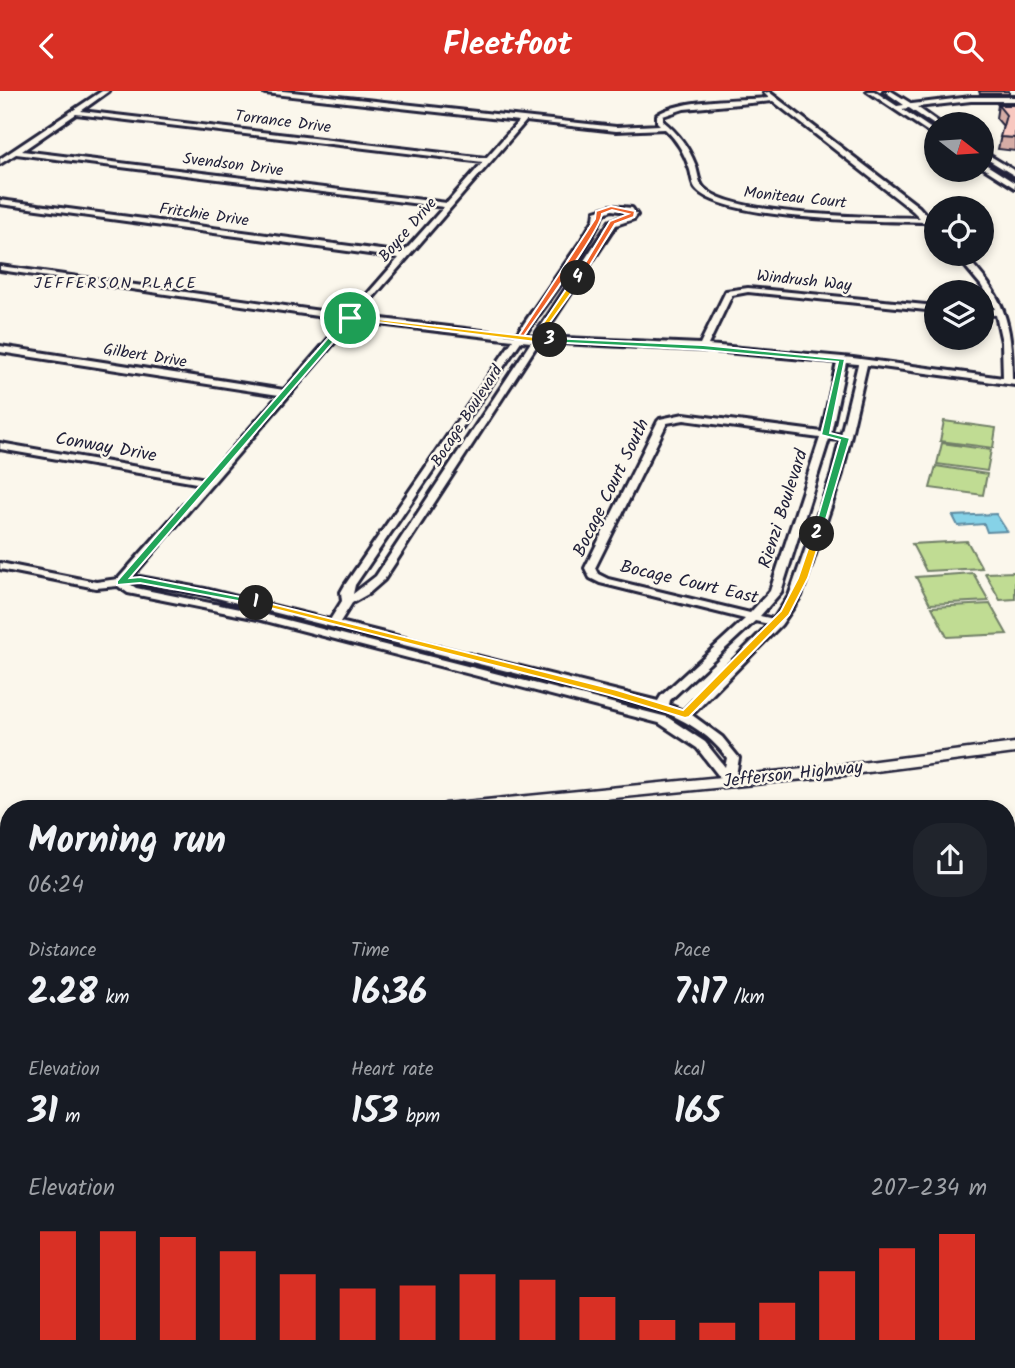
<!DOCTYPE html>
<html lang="en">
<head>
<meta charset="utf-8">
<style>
	:root { --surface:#171b24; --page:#20242c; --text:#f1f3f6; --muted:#9ea1a6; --accent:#d93025 }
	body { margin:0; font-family:Kalam,sans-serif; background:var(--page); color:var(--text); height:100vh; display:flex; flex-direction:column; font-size:26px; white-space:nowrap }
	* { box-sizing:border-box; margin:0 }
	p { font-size:23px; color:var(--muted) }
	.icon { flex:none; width:38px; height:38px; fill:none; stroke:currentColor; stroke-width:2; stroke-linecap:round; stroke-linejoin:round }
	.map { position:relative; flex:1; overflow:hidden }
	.drawer { position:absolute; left:0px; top:709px; width:1015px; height:569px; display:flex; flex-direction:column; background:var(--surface); border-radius:28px 28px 0 0; box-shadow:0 4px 10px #0003 }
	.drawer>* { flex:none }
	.needle { width:46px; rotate:107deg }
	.controls { position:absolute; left:924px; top:21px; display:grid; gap:14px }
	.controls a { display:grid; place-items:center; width:70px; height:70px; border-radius:50%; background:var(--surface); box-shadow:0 4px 10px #0003; font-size:35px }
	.pin { position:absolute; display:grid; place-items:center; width:60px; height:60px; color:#fff; margin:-30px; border:4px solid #fff; border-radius:50%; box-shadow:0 2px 7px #0007 }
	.km { position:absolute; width:35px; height:35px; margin:-18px; border-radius:50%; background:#222; color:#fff; font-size:19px; line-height:35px; text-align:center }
	.round { display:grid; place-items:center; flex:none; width:74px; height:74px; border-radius:28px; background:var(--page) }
	.head { display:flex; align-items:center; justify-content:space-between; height:119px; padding:0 28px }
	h1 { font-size:38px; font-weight:700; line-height:52px }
	.figures { display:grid; grid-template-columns:repeat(3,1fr); gap:10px; height:119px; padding:7px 28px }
	.figures div { display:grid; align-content:center }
	.figures b { font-size:35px; font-weight:700 }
	.figures small { font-size:19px; font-weight:400 }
	.figures p { font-size:19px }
	.chart { height:196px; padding:14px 28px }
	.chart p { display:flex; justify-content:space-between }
	.chart svg { width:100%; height:126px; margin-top:7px; stroke:var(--accent); stroke-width:6 }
	header { display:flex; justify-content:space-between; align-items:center; height:91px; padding:0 28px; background:var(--accent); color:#fff; font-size:32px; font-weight:700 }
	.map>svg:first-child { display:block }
	.green { fill:#c0dc93; stroke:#717f67; stroke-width:2 }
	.water { fill:#86d2e7; stroke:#5e8ca2; stroke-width:2 }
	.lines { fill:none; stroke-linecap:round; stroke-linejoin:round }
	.minor-casing { stroke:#22223b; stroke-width:6 }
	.major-casing { stroke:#22223b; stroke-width:5 }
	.minor { fill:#fbf7ec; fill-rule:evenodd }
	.major { fill:#fbf7ec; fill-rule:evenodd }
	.wall { fill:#d5aca5; stroke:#22223b; stroke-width:2 }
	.shaded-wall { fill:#ae8c86; stroke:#22223b; stroke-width:2 }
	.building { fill:#f8c8c0; stroke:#22223b; stroke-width:2 }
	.split-1 { fill:#22a559; stroke:#fff; stroke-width:2 }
	.split-2 { fill:#f5b400; stroke:#fff; stroke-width:2 }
	.split-3 { fill:#22a559; stroke:#fff; stroke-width:2 }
	.split-4 { fill:#f0652b; stroke:#fff; stroke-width:2 }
	.split-5 { fill:#f5b400; stroke:#fff; stroke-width:2 }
	.labels { text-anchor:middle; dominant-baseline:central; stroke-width:5; stroke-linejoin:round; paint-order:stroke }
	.far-street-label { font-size:16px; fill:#22223b; stroke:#fbf7ec }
	.far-neighbourhood-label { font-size:16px; letter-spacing:2px; fill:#22223b; stroke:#fbf7ec }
	.street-label { font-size:18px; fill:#22223b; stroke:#fbf7ec }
</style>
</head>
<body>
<header><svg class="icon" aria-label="back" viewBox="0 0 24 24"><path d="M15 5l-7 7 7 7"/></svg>Fleetfoot<svg class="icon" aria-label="search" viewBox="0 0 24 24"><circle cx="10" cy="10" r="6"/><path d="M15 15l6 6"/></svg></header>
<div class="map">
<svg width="1015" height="1277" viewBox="0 0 1015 1277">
	<rect width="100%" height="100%" fill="#fbf7ec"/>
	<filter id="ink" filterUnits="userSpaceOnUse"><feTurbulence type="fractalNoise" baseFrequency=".0143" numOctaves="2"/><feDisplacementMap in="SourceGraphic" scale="14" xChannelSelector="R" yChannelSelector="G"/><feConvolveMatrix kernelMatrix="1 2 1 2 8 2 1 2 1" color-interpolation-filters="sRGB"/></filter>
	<g filter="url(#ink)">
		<path class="green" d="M944,330l52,7 -3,20 -53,-7z
			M942,352l49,7 -4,21 -50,-7z
			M936,375l51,8 -4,21 -53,-7z
			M967,450l15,27 -56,3 -14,-27z
			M1015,481v27l-15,1 -15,-27z
			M973,482l16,28 -59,3 -14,-27z
			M990,513l17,30 -60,3 -15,-30z"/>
		<path class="water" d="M996,423l11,17 -20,1 -3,-8 -26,2 -5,-10z"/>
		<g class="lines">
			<defs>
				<path id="minor" d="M102,0h7l-28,20 405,47 33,-37 -254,-28 -3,-2h21l333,36 44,-2 -3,-3v-7c22,-16 83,-15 112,-17l-5,-5 5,-1 150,115 17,19v6l-12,-10c-44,-1 -198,-1 -227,-32 -5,-5 -5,-13 -7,-20 -5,-16 -13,-30 -25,-41l-49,2 -90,-10 -169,195 159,19 65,-94 13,-22 1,-8 16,-5 21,2 5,7 -3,4 -18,6 -74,112 158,7 26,-53 22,-3 188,18v5l-188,-19 -16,3 -24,50 145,13 150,20 -1,-36 -6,-27 -14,-1v-4l13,-1 -14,-24 -26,-31h8c41,43 49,65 49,125h3v6l-148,-20 -25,109 -41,122 -20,29 -89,90 30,22 17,21 -4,23 -6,4 -4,-1 -28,-36 -38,-25 -401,-104 -130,-26 -10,-7 -22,2 -96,-19v-6l96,19 22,-3 84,-95 -202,-35v-6l206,36 73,-84 -279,-43v-6l284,44 61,-70 -345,-50v-4l349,49 50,-57 -399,-54v-4l403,53 41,-46 -428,-53 -16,10v-5zM773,10l140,110 7,7c-44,-1 -187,-1 -216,-30 -6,-5 -6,-17 -9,-24 -7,-18 -17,-31 -32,-43v-5l21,-7zM76,23l407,48 -36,41 -425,-52zM612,119l15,2 2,3 -19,6 -76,116 -10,-1c14,-21 77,-104 78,-122zM353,230l160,19 -168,245 -4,7 1,9 -12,19 -125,-31 -65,-12 -9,1zM521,250l10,1 -155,234 -23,18 2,-9zM539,251l164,8 134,12 -15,70 -138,-18 -24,5 -2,2 -73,147 5,10 10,5 145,36 -84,77 -3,5 -318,-79 12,-19 16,-9 16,-14zM846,272l12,1 -17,71 -10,-2zM684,329l136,18 -50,153 -20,22 -142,-34 -10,-5 -3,-6 72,-145zM829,348l11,1 -8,34 -43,122 -15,23 -14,-3 21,-24zM140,492l65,12 449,113c29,11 54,24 73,50l-2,9 -20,-25 -38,-25 -408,-104 -123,-25 -6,-4zM755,530l14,3 -86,87 -14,-6 1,-5z
					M867,0h7l23,15 7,-1 -20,-14h7l21,13 59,-7h44v4h-44l-54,6 24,17 -5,2 -27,-18 -7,1 34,23v5z
					M982,60l33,20v5l-33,-20z
					M982,71l33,21v5l-33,-21z
					M1015,912v10l-9,2v-10z
					M1006,1125h9v14h-9z
					M638,1269h18l4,8h-18z"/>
				<path id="major" d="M1015,652v10l-170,22 -341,34h-67l8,-5 400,-39z
					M9,794v12l-9,3v-12z"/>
			</defs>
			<use href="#minor" class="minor-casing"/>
			<use href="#major" class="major-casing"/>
			<use href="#minor" class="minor"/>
			<use href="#major" class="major"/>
		</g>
		<path class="wall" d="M979,0h30v3h-29z
			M998,14h17v46l-17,-2 5,-23 -7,-8z"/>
		<path class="shaded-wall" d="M9,909v27l-9,1v-26z"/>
		<path class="building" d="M998,14h17v33l-15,-1 6,-22z
			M809,712l41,4v2h-42z
			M9,827v82l-9,2v-64l3,-1 -1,-18z"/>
	</g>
	<path class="split-1" d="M347,225l7,2 -224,260 10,-1 116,23 4,1v4l-120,-22 -23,2v-4z"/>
	<path class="split-2" d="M817,440l5,3 -14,44 -19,37 -100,102 -4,1 -76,-23 -358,-92 5,-3 361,90 66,20 98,-99 17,-33 15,-44z"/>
	<path class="split-3" d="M550,247l153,7 142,14 -15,74 20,5 -29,98 -8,-2 27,-94 -19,-5 17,-73 -135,-12 -156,-8z"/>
	<path class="split-4" d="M611,115l24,5 -1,6 -19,7 -34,56h-6l35,-59 18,-7 -16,-4 -10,4c-1,16 -65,102 -78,122l26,2 3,4 -37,-2 79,-121 1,-8z"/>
	<path class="split-5" d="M575,185l7,2 -46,64 -190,-24 4,-2 184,21z"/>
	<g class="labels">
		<g class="far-street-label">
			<text transform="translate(283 31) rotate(7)">Torrance Drive</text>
			<text transform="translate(233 74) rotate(7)">Svendson Drive</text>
			<text transform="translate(795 107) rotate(6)">Moniteau Court</text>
			<text transform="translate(204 124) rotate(8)">Fritchie Drive</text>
			<text transform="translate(408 139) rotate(-49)">Boyce Drive</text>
			<text transform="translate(804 190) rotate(6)">Windrush Way</text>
			<text transform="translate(145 265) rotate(9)">Gilbert Drive</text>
			<text transform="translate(467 325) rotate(-57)">Bocage Boulevard</text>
		</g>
		<g class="far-neighbourhood-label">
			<text x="116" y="192">JEFFERSON PLACE</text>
		</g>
		<g class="street-label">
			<text transform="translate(106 357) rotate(10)">Conway Drive</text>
			<text transform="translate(612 397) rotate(-64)">Bocage Court South</text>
			<text transform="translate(784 418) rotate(-72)">Rienzi Boulevard</text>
			<text transform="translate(689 492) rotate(13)">Bocage Court East</text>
			<text transform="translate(793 684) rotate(-6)">Jefferson Highway</text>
		</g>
	</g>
</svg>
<div class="controls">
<a><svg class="needle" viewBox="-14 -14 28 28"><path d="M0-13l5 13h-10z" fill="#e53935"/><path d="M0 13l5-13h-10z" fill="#9ea1a6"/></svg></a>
<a><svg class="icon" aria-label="locate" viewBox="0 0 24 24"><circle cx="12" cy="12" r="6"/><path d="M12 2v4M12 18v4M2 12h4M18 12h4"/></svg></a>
<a><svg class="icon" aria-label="layers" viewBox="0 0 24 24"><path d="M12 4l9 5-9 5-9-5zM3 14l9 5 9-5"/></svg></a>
</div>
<div class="pin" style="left:350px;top:227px;background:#1e9e55"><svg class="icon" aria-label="arrive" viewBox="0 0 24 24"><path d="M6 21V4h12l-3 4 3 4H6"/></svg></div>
<b class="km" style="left:256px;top:512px">1</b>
<b class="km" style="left:817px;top:443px">2</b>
<b class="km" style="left:550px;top:249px">3</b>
<b class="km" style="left:578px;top:187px">4</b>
<section class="drawer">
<div class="head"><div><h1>Morning run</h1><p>06:24</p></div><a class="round"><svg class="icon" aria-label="share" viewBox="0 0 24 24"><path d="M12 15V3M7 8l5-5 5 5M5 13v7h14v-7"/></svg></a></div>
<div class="figures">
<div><p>Distance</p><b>2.28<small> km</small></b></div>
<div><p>Time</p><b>16:36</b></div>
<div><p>Pace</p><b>7:17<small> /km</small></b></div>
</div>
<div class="figures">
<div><p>Elevation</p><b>31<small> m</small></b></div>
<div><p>Heart rate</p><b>153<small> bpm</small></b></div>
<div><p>kcal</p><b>165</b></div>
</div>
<div class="chart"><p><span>Elevation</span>207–234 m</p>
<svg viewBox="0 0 160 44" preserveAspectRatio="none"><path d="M5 44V6M15 44V6M25 44V8M35 44V13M45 44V21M55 44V26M65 44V25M75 44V21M85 44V23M95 44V29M105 44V37M115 44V38M125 44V31M135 44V20M145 44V12M155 44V7"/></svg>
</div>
</section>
</div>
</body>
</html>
